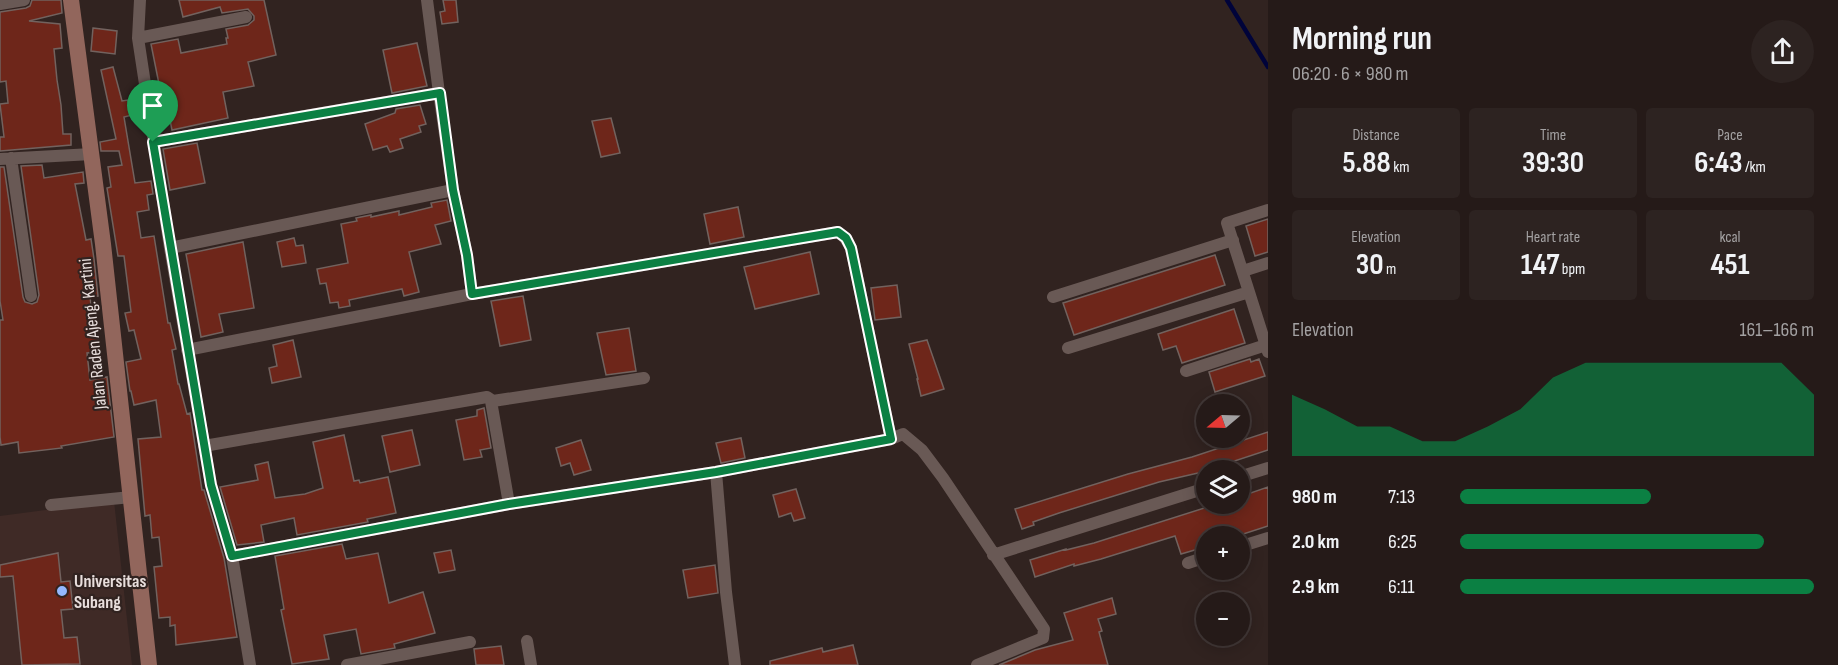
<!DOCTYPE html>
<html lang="en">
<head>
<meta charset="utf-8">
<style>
	:root { --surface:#251a18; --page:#2d2321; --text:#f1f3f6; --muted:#a3a1a2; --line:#423837; --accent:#0b8043 }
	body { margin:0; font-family:"Sofia Sans Condensed",sans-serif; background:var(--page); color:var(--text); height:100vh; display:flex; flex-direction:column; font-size:22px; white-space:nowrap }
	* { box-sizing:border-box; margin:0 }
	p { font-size:20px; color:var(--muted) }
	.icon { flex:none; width:33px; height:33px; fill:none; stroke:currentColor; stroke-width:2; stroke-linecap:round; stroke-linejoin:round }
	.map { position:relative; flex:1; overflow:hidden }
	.details { display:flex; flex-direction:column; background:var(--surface); width:570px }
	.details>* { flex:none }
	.needle { width:39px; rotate:251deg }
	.fabs { position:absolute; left:1196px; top:394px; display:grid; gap:12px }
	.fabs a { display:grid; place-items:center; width:54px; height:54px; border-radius:50%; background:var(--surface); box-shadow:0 3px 15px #0003,0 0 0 2px var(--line); font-size:30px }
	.pin { position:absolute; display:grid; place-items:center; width:51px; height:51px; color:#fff; margin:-62px -26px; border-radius:50% 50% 50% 0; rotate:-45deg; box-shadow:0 0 6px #0007 }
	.pin .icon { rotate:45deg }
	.round { display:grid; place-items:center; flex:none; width:63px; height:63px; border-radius:32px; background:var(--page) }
	.overview { display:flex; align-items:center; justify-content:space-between; height:102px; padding:0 24px }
	h1 { font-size:33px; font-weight:700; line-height:45px }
	.figures { display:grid; grid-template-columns:repeat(3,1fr); gap:9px; height:102px; padding:6px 24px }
	.figures div { display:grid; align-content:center; border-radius:6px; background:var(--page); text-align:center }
	.figures b { font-size:30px; font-weight:700 }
	.figures small { font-size:16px; font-weight:400 }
	.figures p { font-size:16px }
	.chart { height:168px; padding:12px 24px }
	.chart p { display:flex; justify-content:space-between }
	.chart svg { width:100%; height:108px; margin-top:6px; fill:var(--accent); opacity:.7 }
	ul { padding:0 24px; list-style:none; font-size:20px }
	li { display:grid; grid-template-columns:96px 72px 1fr; align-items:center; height:45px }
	li i { height:15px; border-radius:8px; background:var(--accent) }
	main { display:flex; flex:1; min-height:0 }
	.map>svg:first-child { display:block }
	.built { fill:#3f2a26 }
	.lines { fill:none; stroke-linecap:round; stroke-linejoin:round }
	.stream { stroke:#00033a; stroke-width:4.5 }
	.building { fill:#6e261a; stroke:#72625e; stroke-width:1.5 }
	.minor { stroke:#695955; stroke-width:12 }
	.secondary { stroke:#92665c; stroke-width:16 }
	.route-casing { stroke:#fff; stroke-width:12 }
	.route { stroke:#0b8043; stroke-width:8 }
	.poi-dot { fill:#94b7fd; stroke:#312320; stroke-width:2 }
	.labels { text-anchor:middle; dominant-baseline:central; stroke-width:4.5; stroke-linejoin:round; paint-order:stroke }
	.street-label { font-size:18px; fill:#e8dedc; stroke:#312320 }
	.poi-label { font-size:18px; font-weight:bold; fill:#e8dedc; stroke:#312320; text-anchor:start }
</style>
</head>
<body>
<main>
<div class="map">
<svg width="1268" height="665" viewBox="0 0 1268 665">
	<rect width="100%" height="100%" fill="#312320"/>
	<path class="built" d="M114,501l18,164h-132v-149z"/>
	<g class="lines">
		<path class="stream" d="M1227,0l41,67"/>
	</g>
	<path class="building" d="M32,0h29l1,13 -33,8 31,3 2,24 -8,1 3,31 4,25 2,29h8v11l-71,6v-14h4l-4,-33 8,-1 -2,-22 -6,1v-70l26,-4 4,-2z
		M179,0h85l12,55 -28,7 6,24 -31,6 5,26 -56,12 -3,-15 -9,2 -6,-27 6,-1 -9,-45 27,-5 3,14 46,-9 -1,-6h2l-2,-9 22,-4 6,-5v-4l-6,-7 -26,4 -2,-6 -37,10z
		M443,0h13l2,22 -16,2 -2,-12 5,-1z
		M93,28l24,3 -2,23 -24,-3z
		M417,43l10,43 -35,7 -9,-43z
		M113,67l9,34 6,-1 4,15 -8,2 11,66 16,-2 2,13 -6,1 2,15 -12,2 4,26 13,-2 14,87h2l6,26 -4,1 6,34h1l8,30 3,-1 12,77h2l20,68 13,79 -61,8 -1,-20 -5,1v-9l-11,1 -5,-51 8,-1 -3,-29 -7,1 -2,-23 -5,1 -7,-77 23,-2 -5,-37 -22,5 -3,-14h-1l-4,-29 15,-3 -7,-29 -5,1 -4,-18 6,-1 -7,-56h-6l-11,-68 4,-1 -3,-20 14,-2 -3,-14h-18l-1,-9 16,-3 -15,-69z
		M420,105l6,19 -7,2 2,6 -21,7 3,9 -13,4 -3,-6 -14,4 -8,-26 30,-11 1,-4z
		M611,118l9,35 -19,4 -9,-36z
		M197,143l8,40 -35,7 -7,-41z
		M42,165l2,13 39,-6 1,11 -9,1 11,56 5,-1 3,20 4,37 -8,1 5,41h3l2,14 -13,1 3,27 17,-3 7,60 -53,9 1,2 -43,5 -1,-11 -17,3 -1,-8v-117h3l-3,-19v-134h4l19,130 2,5 7,2 5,-2 2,-7 -18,-129z
		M447,200l4,21 -16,4 6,19 -32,8 10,40 -15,4 -2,-7 -53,11 1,6 -11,2 -1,-6 -8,1 -4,-20 -6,1 -3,-15 31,-6 -7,-39 16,-3 -1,-3 15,-3v2l28,-6v4l33,-8 -1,-4z
		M738,207l6,30 -34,7 -6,-30z
		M1268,219v33l-13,4 -9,-30z
		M294,238l2,8 7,-1 3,18 -24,4 -5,-25z
		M243,242l11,66 -35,6 4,18 -22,5 -15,-83z
		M810,252l9,42 -64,15 -11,-42z
		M1215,255l10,30 -151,50 -11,-32z
		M897,285l4,32 -26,3 -4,-32z
		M523,296l8,44 -31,6 -9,-45z
		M1234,309l11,34 -63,20 -6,-17 -13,4 -5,-16z
		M629,328l7,43 -30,4 -9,-42z
		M293,340l8,37 -29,6 -3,-15 8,-2 -4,-21z
		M927,340l17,49 -23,7 -4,-17h1l-9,-35z
		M1250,359l1,3 8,-3 6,17 -50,16 -6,-20z
		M484,408l7,40 -11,2 2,7 -18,3 -8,-40 21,-4v-6z
		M412,430l8,35 -30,7 -8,-36z
		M1268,432v18l-70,23 -39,9 -100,31 -26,9 1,3 -12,4 -7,-20 113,-35 64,-17z
		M344,435l10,46 5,-1 1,3 28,-6 8,36 -29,6 1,3 -71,13 -3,-17 -33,7 3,17 -27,3 -17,-58 38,-7 -3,-15 13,-3 7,36 30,-4 18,-6 -10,-46z
		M741,438l4,20 -24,5 -5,-20z
		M581,440l10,30 -17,5 -4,-12 -9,3 -5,-18z
		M1268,487v39l-34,11h-32l3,10 -24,7 -6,-18 -74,23 -27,7v-2l-39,13 -5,-17 36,-11v1l28,-7 123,-39h22v-7z
		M796,489l9,29 -11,3 -3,-8 -12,4 -6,-22z
		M342,544l4,15 32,-6 11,50 34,-11 12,41 -41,11 1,4 -34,6 -5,-25 -32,6 5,24 -37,5 -11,-54 3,-1 -9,-53z
		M451,550l4,20 -16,3 -5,-20z
		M58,553l3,29 9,-1 3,28 -12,1 3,28 13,-1 3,27 -58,1 -9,-89 -13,1v-12z
		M715,565l3,28 -30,5 -5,-28z
		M1112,598l4,16 -18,5 4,12 -3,1 9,33h-109l36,-15 38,-10 -9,-27z
		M853,645l5,20h-88v-4l52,-13 1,4z
		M501,646l3,19h-28l-2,-16z"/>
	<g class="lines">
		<path class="minor" d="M140,0l-2,38 32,210 41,237 21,71 18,109
			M427,0l12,93
			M0,4l24,-4
			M138,38l108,-21
			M153,142l286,-49 14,97 14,65 5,39
			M11,158l20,138
			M0,159l92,-5
			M170,248l283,-58
			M1243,271l25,-8
			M1249,292l-22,-69 41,-13
			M1053,297l180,-57
			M1068,348l181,-56 19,60
			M187,350l285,-56 366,-62 7,6 6,10 40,191
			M1186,371l80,-26
			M493,401l151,-23
			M204,446l283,-49 6,4h-2l18,103
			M716,472l10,120 9,73
			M1239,477l29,-9
			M51,505l80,-8
			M1239,547l29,-9
			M993,555l213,-67
			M232,556l277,-52 207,-32 175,-33 12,-5 19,16 21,28 101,151 -1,9 -66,27
			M1188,563l18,-6
			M527,641l4,24
			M347,665l123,-23"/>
		<path class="secondary" d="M71,0l32,244 46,421"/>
	</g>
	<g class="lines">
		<defs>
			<path id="route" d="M440,93l13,97 14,65 5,39 366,-62 8,6 5,10 40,191 -175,33 -207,32 -277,52 -21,-71 -58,-343z"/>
		</defs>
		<use href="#route" class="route-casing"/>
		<use href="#route" class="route"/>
	</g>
	<circle class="poi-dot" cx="62" cy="591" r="6"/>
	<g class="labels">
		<g class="street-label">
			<text transform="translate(93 334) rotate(-96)">Jalan Raden Ajeng. Kartini</text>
		</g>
		<g class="poi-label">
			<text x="74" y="581">Universitas<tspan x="74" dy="21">Subang</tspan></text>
		</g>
	</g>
</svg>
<div class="fabs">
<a><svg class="needle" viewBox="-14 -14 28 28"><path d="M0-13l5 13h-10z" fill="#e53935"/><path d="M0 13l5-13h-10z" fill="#a3a1a2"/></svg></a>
<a><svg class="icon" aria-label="layers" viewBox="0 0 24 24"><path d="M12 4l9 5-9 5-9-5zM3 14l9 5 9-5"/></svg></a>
<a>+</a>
<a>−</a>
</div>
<div class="pin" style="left:153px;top:142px;background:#1e9e55"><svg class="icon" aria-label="arrive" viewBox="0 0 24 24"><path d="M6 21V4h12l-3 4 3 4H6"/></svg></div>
</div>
<section class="details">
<div class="overview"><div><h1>Morning run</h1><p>06:20 · 6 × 980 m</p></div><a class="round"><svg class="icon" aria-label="share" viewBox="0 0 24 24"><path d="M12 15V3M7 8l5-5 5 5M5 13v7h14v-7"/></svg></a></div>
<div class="figures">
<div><p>Distance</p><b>5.88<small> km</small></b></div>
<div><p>Time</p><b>39:30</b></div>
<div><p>Pace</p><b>6:43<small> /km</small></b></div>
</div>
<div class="figures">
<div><p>Elevation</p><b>30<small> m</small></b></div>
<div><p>Heart rate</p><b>147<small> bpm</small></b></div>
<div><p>kcal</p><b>451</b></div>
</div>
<div class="chart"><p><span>Elevation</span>161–166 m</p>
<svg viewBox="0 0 160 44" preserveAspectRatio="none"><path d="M0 44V19L10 25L20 32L30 32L40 38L50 38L60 32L70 25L80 12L90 6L100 6L110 6L120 6L130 6L140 6L150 6L160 19V44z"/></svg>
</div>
<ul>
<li><b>980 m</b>7:13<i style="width:54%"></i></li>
<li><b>2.0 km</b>6:25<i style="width:86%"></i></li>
<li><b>2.9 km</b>6:11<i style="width:100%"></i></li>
</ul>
</section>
</main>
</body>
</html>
